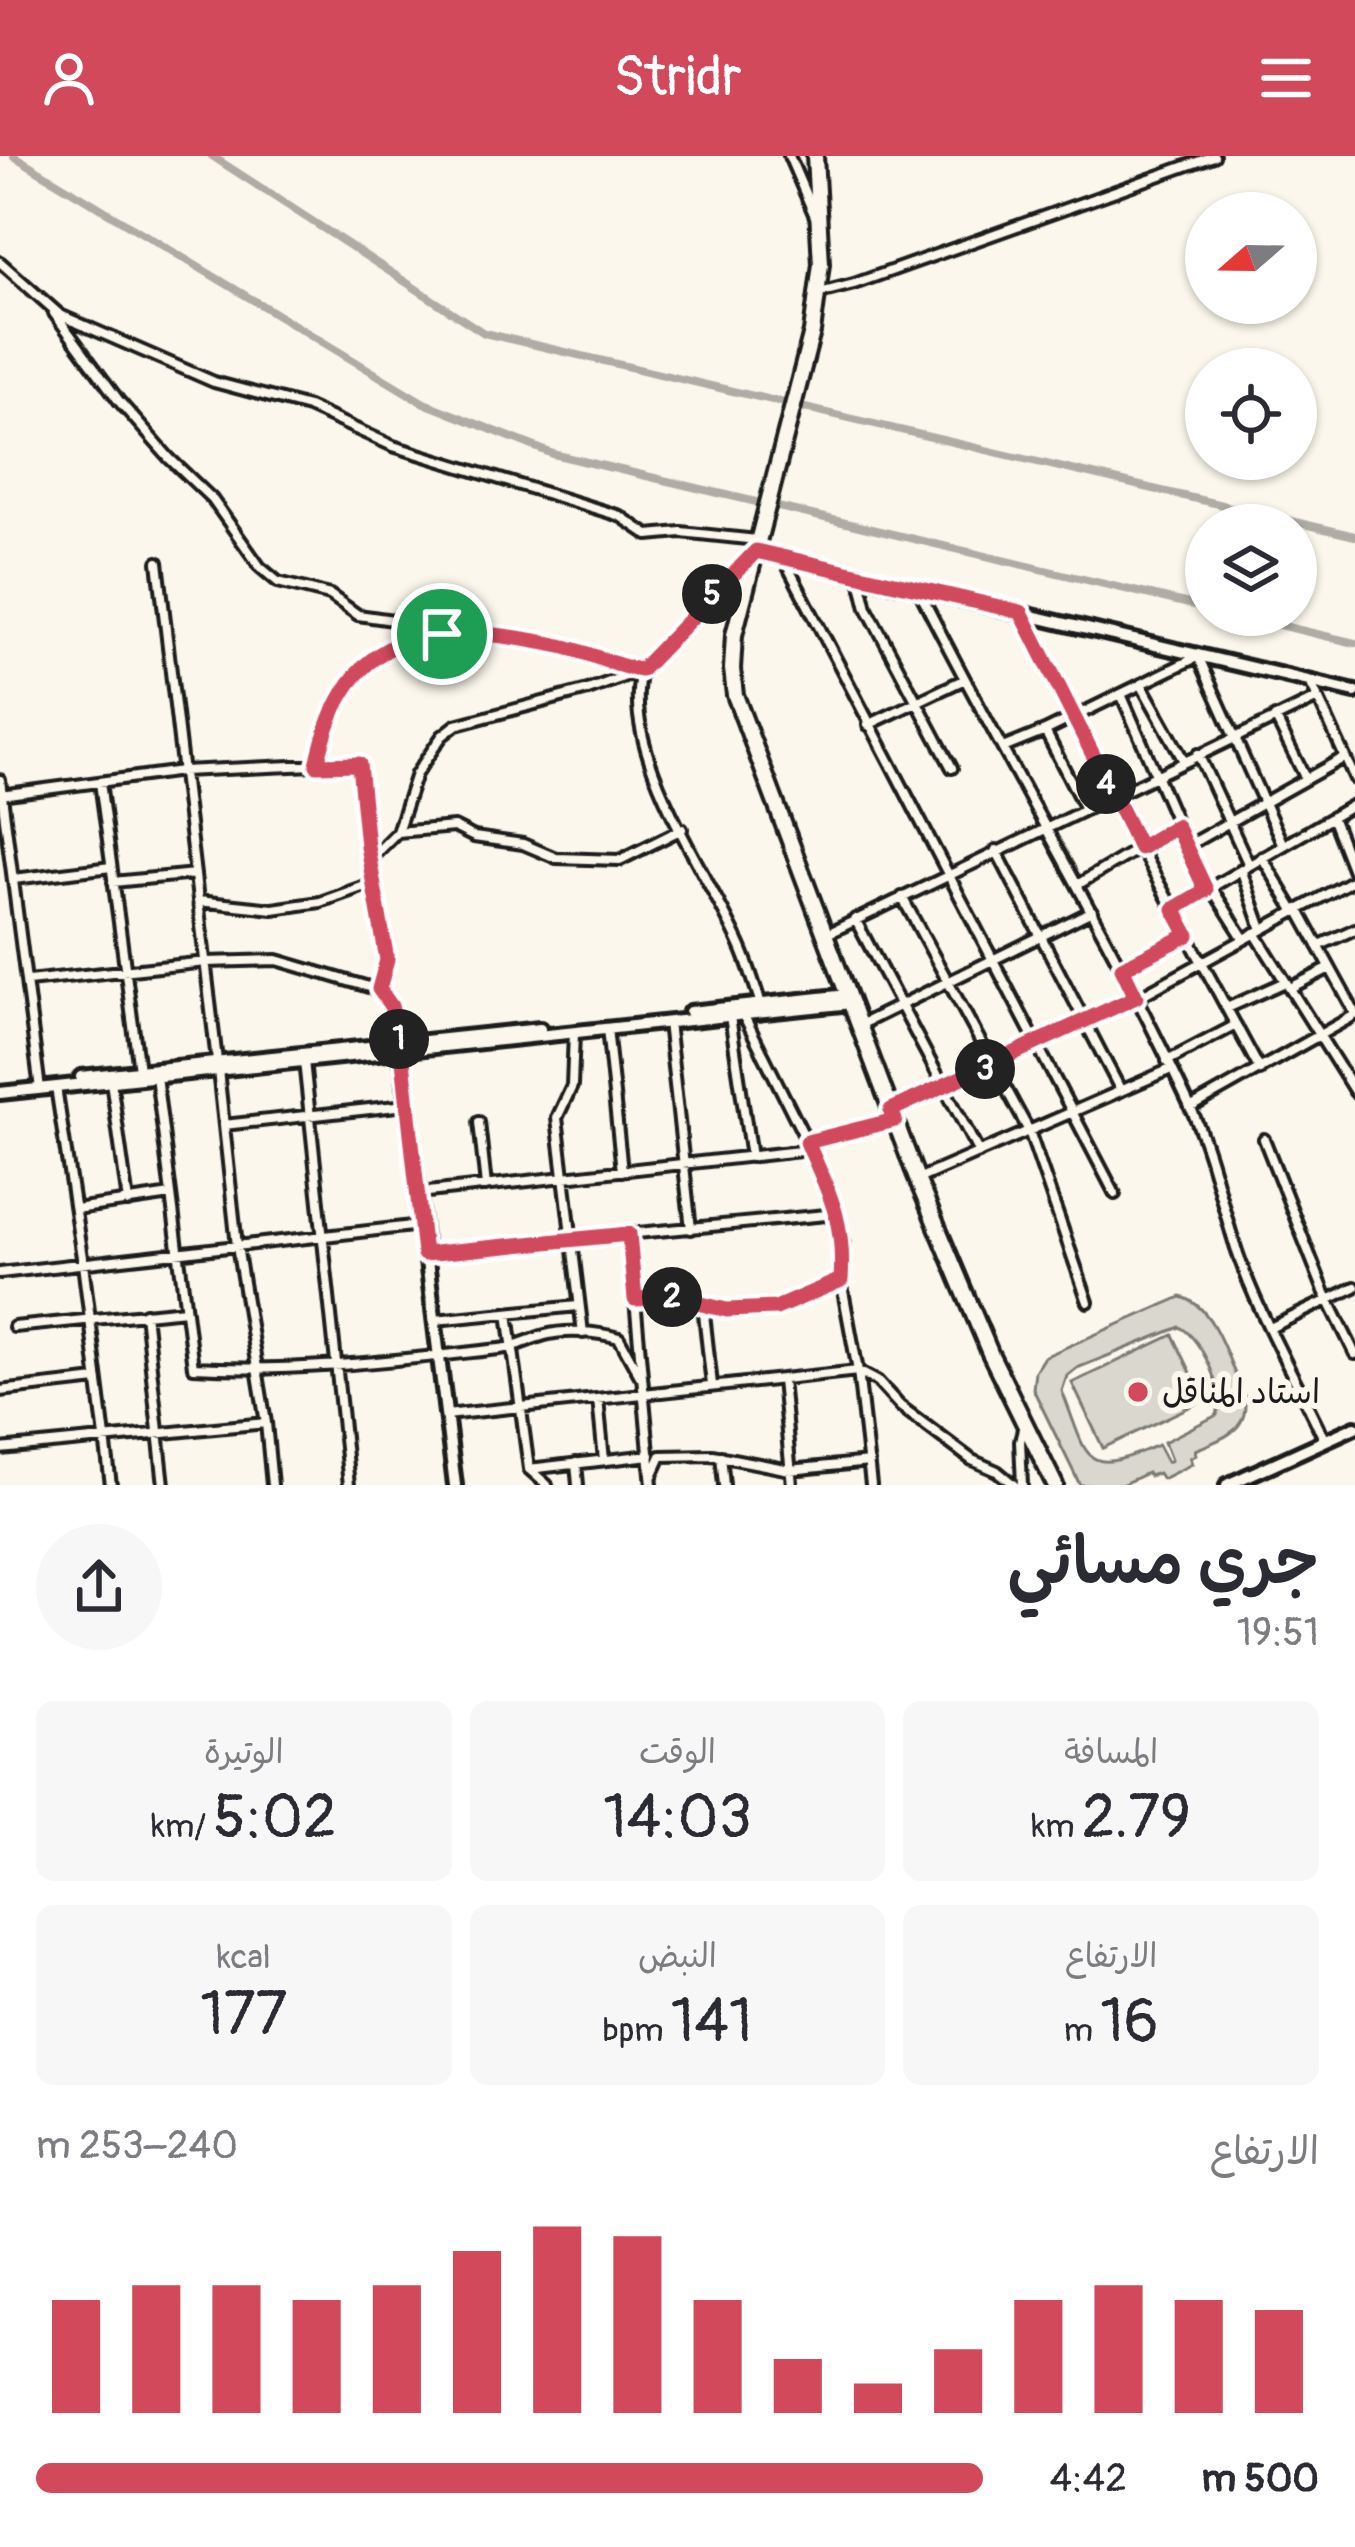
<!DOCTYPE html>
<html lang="ar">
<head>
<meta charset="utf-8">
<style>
	:root { --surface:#fff; --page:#f7f7f7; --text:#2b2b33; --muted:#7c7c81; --accent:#d1495b }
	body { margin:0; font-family:Pangolin,"Playpen Sans Arabic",sans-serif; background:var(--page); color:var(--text); direction:rtl; height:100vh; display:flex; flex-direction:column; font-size:45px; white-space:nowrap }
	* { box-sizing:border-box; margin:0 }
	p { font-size:39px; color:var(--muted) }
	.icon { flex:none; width:66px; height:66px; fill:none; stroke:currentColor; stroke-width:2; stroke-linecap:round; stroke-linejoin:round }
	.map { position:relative; height:1329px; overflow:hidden; direction:ltr }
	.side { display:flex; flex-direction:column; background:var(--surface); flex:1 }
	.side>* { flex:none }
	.needle { width:78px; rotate:250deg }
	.fabs { position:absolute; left:1185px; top:36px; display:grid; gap:24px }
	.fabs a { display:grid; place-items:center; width:132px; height:132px; border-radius:50%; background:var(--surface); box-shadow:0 3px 9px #0004; font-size:60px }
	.pin { position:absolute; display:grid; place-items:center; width:102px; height:102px; color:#fff; margin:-51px; border:6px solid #fff; border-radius:50%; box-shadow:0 3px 12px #0007 }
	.km { position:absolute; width:60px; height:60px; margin:-30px; border-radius:50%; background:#222; color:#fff; font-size:33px; line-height:60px; text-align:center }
	.round { display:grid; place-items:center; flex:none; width:126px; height:126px; border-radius:63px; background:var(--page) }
	.head { display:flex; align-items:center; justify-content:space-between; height:204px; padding:0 36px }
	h1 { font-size:66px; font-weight:600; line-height:90px }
	.metrics { display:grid; grid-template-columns:repeat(3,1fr); gap:18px; height:204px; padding:12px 36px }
	.metrics div { display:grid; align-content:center; border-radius:18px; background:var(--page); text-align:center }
	.metrics b { font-size:60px; font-weight:600 }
	.metrics small { font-size:33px; font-weight:400 }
	.metrics p { font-size:33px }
	.chart { height:336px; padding:24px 36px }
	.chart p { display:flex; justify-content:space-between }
	.chart svg { width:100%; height:216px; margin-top:12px; stroke:var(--accent); stroke-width:6 }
	ul { padding:0 36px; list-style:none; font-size:39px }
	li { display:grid; grid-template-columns:192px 144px 1fr; align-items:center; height:90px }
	li i { height:30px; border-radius:15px; background:var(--accent) }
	header { display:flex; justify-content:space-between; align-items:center; height:156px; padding:0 36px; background:var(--accent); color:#fff; font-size:54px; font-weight:600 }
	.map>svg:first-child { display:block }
	.green { fill:#dad7ce; stroke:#7b7a75; stroke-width:3; fill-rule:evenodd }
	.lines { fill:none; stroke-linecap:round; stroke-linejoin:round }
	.canal { stroke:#afaca5; stroke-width:8 }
	.minor-casing { stroke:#1c1c1c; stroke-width:16 }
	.tertiary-casing { stroke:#1c1c1c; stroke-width:20 }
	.primary-casing { stroke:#1c1c1c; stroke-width:22 }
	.minor { stroke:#fbf7ec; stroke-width:8 }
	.tertiary { stroke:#fbf7ec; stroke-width:10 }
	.primary { stroke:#fbf7ec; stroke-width:14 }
	.route-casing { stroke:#fff; stroke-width:24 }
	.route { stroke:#d1495b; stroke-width:15 }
	.poi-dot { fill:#d1495b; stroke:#fbf7ec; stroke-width:4.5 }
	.labels { text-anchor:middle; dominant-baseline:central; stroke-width:12; stroke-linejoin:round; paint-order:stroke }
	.poi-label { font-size:33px; fill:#1c1c1c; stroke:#fbf7ec; text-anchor:start }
</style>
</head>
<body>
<header><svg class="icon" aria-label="menu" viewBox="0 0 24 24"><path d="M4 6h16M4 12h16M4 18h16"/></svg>Stridr<svg class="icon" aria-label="person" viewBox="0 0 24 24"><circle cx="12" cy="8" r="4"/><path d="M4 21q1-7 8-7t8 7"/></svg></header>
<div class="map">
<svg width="1355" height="1329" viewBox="0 0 1355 1329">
	<rect width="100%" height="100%" fill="#fbf7ec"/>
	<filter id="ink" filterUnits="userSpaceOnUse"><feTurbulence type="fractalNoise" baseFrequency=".00833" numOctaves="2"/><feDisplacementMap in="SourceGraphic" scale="24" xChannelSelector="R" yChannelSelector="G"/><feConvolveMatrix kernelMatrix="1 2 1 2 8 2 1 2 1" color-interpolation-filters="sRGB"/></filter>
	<g filter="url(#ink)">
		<path class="green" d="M1181,1141c35,8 49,70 63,99 7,35 -23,43 -49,54l1,5 -6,3 2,6 -30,15 -4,-6 -9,3 -2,-3 -26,12h-41l-47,-96 2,-18 9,-14zM1180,1171c22,12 45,64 37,88l-53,27 7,18 -4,2 -9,-17c-77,34 -69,14 -96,-54l5,-15 10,-8z
			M1173,1179l31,65 -101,48 -31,-65z"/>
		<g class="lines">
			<path class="canal" d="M14,0l410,247 129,51 653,154
				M212,0l272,177 871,203
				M1236,459l119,28"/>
			<defs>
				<path id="minor" d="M789,0l28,65
					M0,106l60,53 154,67 94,25 85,39 227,70 28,19 33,-3 76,8
					M819,137l35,-9 360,-128
					M54,157l65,88 50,57 43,41 48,68 18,15 52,13 28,20 63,9 21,10
					M751,400l-110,115c-21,81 65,198 98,272 9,19 15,41 22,61
					M792,402l-4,9 327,627
					M158,406l59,499
					M859,419l8,33 85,160
					M918,433c89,176 192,345 275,524 19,43 27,85 41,129 20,65 62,137 91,199
					M1021,458l91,182 148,274
					M1198,500l85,189
					M1141,528l43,77
					M1121,538l85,196
					M1318,542l37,81
					M1275,561l31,62
					M868,569l95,-45
					M1003,592l42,-17
					M1198,598l51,111
					M317,609c31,-143 119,-146 244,-119 28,6 52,20 80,25
					M0,624l40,309
					M100,626l39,288
					M0,639l182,-24 177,-8 8,83 20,114 -8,30 12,16 8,36
					M1085,653l-40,-78 154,-75
					M1332,661l23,59
					M397,676l57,-5 20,10 49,7 33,14 64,2 62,-31
					M1185,691l160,-90
					M996,694l125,241
					M1262,701l33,55
					M370,703l27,-27 19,-58 26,-38 14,-11 132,-35 51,-19
					M1241,713l21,60
					M14,723l97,-12
					M113,726l82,-8
					M1077,729l99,-59
					M1211,731l33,52
					M902,741l127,234 59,171
					M198,745l75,8 47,-7 56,-20
					M1174,753l181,-105
					M1298,753l57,104
					M855,763l124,234
					M1255,777l100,159
					M825,779l493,-237 -8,-16
					M1318,790l37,-17
					M1122,812l66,-33
					M28,825l178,-19 71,-2 102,30
					M1290,832l40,-20
					M1227,852l58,-26
					M743,858l64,128 30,72 7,28 -3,38 17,91 13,114
					M730,860l21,141
					M668,866l23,207
					M860,869l232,-114
					M607,872l15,143
					M574,876l-2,54 -15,32 26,215
					M304,905l45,424
					M1167,905l69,-36
					M218,914l19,176 29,177 6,62
					M156,920l37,291c103,6 205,-7 307,-18 16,-2 30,-10 45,-14 22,-6 52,-3 74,3l21,38
					M111,925l17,121
					M56,931l27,177 28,221
					M1190,952l165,-93
					M891,954l253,-116 211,-115
					M479,966l7,64
					M224,969l182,-20
					M1264,983l60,152 31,63
					M807,986l88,-22
					M918,1023l253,-110
					M419,1037l390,-43
					M75,1053l96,-14
					M629,1078l23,251
					M426,1097l411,-39
					M0,1117l421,-48
					M635,1143l37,-2 55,13 50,-2 64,-28
					M703,1149l9,80
					M145,1157l19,172
					M508,1157l21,156 18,16
					M435,1164l143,-14
					M14,1171l171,-17
					M1272,1171l83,-40
					M782,1224l10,105
					M0,1235l97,-11
					M598,1243l6,61
					M446,1259l412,-44 19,10 23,25 72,54 25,11 17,14
					M0,1293l266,-26
					M721,1300l3,29
					M576,1307l2,22
					M529,1313l121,-14
					M652,1320l9,-20 52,-1 77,15 79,-8
					M1022,1329l-2,-44 4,-16"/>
				<path id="tertiary" d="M756,395l599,141
					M690,856l158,-17
					M400,889l55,440
					M81,921l459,-48
					M0,937l851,-90
					M1227,1329l128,-58"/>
				<path id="primary" d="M815,0l6,108 -9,68 -78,303 -2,34 3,26 182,484 73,174 65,132"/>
			</defs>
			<use href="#minor" class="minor-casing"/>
			<use href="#tertiary" class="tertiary-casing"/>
			<use href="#primary" class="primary-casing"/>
			<use href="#minor" class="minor"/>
			<use href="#tertiary" class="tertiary"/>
			<use href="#primary" class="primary"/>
		</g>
	</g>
	<g class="lines" filter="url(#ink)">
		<defs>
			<path id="route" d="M756,395l265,61 119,236 36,-22 30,64 -32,19 14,26 -66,33 14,29 -245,113 4,10 -88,22c23,53 38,79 34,138l-65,28 -49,2 -55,-13 -37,2 -6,-65 -205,20 -22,-203 -11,-45 -12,-17 8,-29 -20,-114 -8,-82 -42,1c30,-143 120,-145 244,-119 28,6 51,20 80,24z"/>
		</defs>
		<use href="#route" class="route-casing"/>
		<use href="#route" class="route"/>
	</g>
	<circle class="poi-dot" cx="1138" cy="1236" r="12"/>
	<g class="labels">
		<g class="poi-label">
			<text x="1162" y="1236">استاد المناقل</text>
		</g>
	</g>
</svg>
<div class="fabs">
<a><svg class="needle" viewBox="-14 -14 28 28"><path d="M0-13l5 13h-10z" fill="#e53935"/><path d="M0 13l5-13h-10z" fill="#7c7c81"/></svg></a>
<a><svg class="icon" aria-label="locate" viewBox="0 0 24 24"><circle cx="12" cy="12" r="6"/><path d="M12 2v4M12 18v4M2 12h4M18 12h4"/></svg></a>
<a><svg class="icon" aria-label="layers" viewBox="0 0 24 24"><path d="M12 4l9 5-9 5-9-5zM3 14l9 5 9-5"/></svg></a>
</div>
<div class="pin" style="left:442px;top:478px;background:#1e9e55"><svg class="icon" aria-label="arrive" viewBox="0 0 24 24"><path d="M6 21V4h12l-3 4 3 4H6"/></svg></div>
<b class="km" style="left:399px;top:883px">1</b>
<b class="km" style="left:672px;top:1141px">2</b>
<b class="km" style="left:985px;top:913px">3</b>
<b class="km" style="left:1106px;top:628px">4</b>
<b class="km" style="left:712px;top:438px">5</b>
</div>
<section class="side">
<div class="head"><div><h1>جري مسائي</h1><p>19:51</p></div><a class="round"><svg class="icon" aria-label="share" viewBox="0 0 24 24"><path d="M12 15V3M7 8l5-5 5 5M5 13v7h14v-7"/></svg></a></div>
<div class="metrics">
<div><p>المسافة</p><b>2.79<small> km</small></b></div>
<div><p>الوقت</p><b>14:03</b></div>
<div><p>الوتيرة</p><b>5:02<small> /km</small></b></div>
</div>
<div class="metrics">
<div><p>الارتفاع</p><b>16<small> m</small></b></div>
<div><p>النبض</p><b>141<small> bpm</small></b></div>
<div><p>kcal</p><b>177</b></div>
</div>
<div class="chart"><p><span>الارتفاع</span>240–253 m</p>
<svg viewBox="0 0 160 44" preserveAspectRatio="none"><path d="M5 44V21M15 44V18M25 44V18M35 44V21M45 44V18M55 44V11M65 44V6M75 44V8M85 44V21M95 44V33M105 44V38M115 44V31M125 44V21M135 44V18M145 44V21M155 44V23"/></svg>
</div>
<ul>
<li><b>500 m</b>4:42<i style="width:100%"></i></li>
</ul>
</section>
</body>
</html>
